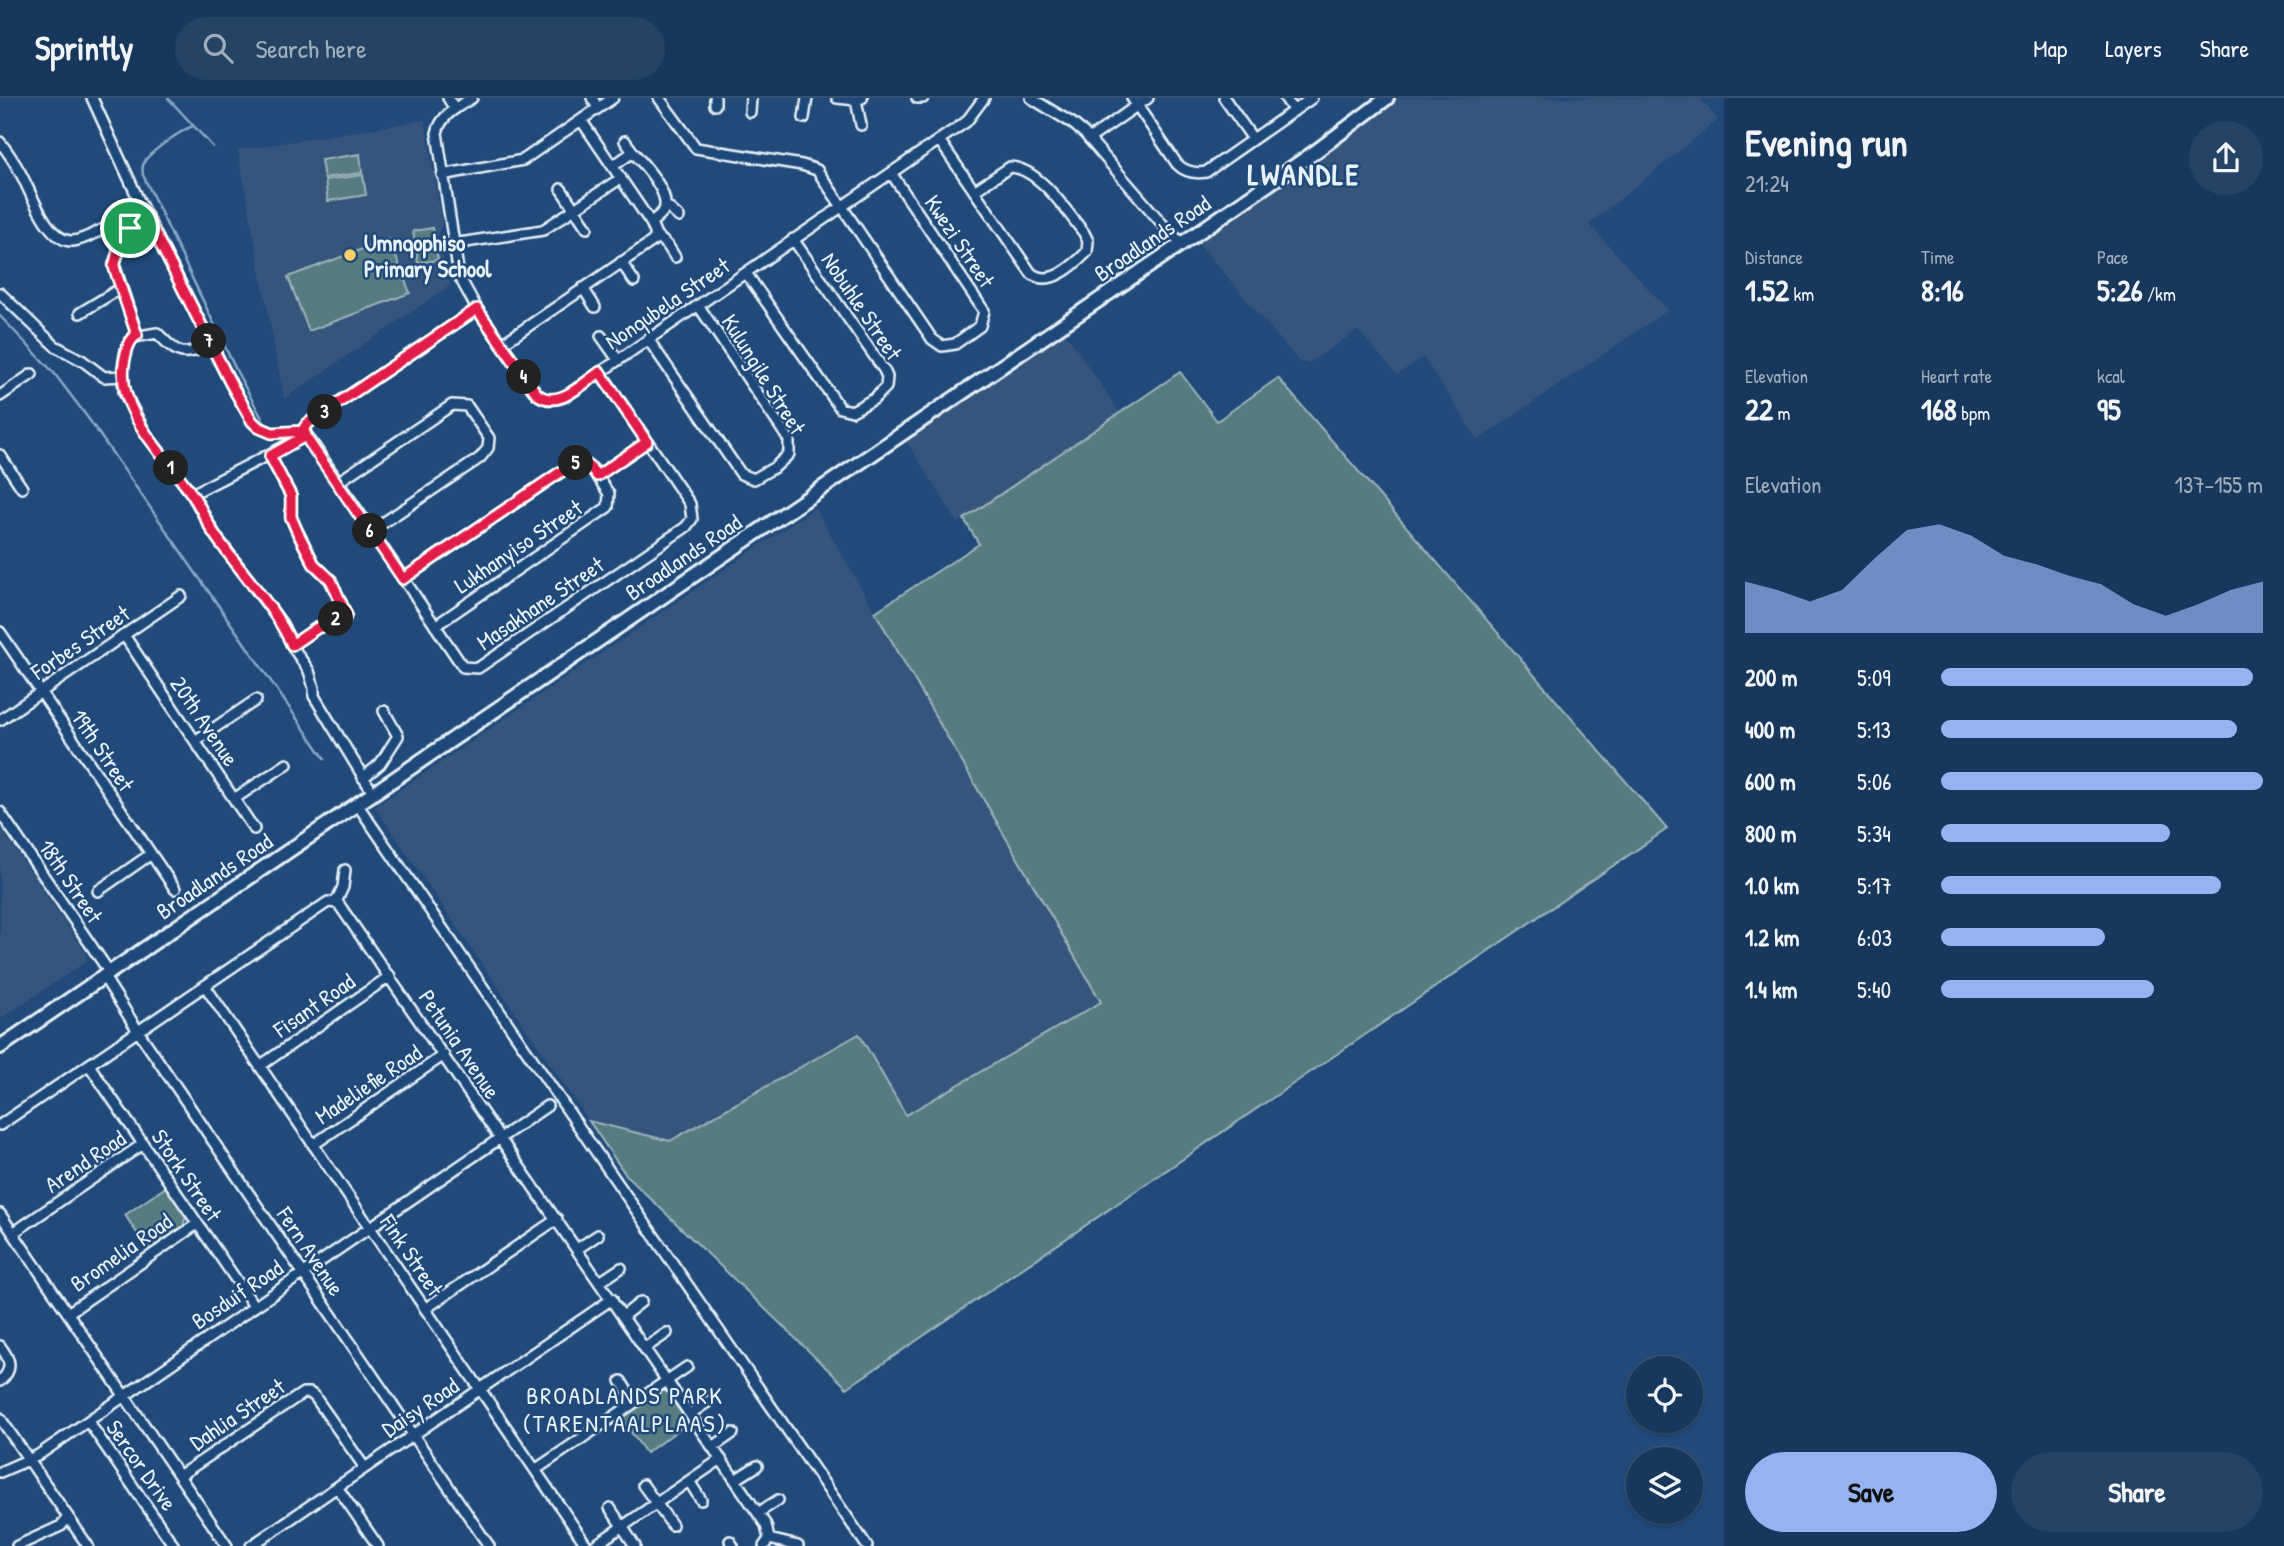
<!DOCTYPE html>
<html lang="en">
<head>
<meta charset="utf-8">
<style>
	:root { --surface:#17385c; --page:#244365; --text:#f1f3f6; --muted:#9eacbb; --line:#365272; --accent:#95b2f1 }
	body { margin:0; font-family:"Patrick Hand",sans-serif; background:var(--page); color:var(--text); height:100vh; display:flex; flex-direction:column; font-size:26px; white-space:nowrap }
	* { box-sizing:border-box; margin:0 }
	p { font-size:23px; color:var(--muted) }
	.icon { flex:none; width:38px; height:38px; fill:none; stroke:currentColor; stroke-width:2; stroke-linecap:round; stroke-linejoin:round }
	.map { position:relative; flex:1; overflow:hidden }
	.panel { display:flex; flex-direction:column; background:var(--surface); width:560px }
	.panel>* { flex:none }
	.fabs { position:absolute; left:1626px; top:1258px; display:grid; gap:14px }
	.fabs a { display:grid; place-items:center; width:77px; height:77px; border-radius:50%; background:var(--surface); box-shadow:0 2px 5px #0004,0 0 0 2px var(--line); font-size:35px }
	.pin { position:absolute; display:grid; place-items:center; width:60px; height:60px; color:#fff; margin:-30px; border:4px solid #fff; border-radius:50%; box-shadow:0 2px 7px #0007 }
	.km { position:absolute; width:35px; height:35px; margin:-18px; border-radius:50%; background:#222; color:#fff; font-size:19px; line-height:35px; text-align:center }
	.round { display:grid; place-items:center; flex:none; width:74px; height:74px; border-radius:37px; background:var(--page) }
	.summary { display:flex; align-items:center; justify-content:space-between; height:119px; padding:0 21px }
	h1 { font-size:38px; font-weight:800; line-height:52px }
	.figures { display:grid; grid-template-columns:repeat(3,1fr); gap:10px; height:119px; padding:7px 21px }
	.figures div { display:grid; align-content:center }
	.figures b { font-size:30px; font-weight:800 }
	.figures small { font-size:19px; font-weight:400 }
	.figures p { font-size:19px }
	.chart { height:196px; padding:14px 21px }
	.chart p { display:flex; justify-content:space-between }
	.chart svg { width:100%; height:126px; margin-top:7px; fill:var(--accent); opacity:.7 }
	.action { display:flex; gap:14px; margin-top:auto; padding:14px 21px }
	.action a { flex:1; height:80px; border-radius:42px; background:var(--accent); color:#111; font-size:28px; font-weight:800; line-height:80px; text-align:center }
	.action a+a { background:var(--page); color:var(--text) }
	ul { padding:0 21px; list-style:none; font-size:23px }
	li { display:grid; grid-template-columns:112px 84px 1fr; align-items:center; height:52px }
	li i { height:18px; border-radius:9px; background:var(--accent) }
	header { display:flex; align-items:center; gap:42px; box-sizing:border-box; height:98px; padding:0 35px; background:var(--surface); border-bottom:2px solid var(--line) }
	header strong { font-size:33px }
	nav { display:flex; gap:38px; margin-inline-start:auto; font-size:24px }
	.search { width:490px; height:63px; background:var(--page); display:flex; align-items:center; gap:18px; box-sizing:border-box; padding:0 24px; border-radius:38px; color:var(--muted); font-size:26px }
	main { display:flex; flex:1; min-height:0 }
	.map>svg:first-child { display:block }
	.built { fill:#34557d }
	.green { fill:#567b80; stroke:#9fb6bc; stroke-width:2 }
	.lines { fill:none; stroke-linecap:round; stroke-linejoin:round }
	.stream { stroke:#87aac6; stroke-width:2.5 }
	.minor-casing { stroke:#e8f1f8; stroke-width:14 }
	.secondary-casing { stroke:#e8f1f8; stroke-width:18 }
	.minor { stroke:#1f4a7a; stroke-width:9 }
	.secondary { stroke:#1f4a7a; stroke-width:12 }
	.route-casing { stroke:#fff; stroke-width:14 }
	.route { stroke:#e11d48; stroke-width:9 }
	.poi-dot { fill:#ffd166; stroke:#1f4a7a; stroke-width:2.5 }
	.labels { text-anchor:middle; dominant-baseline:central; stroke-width:5; stroke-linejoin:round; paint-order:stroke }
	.street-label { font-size:23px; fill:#e8f1f8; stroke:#1f4a7a }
	.poi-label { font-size:23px; font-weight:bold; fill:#e8f1f8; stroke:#1f4a7a; text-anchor:start }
	.neighbourhood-label { font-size:24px; letter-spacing:2px; fill:#e8f1f8; stroke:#1f4a7a }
	.district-label { font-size:30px; font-weight:bold; letter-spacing:2px; fill:#e8f1f8; stroke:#1f4a7a }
</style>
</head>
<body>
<header>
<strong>Sprintly</strong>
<div class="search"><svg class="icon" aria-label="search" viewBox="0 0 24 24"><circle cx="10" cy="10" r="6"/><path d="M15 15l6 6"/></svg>Search here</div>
<nav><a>Map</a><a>Layers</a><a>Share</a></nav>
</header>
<main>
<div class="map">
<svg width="1724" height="1448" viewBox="0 0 1724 1448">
	<rect width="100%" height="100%" fill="#1f4a7a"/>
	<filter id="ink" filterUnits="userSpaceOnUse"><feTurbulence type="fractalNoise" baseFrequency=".0143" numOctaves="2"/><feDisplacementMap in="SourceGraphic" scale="14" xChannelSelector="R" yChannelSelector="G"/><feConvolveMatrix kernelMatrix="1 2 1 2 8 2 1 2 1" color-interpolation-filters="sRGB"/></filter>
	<g filter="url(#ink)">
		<path class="built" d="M1386,0h314l18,22 -129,104 79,86 -190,130 -55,-83 -26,18 -39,-45 -49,33 -10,-1 -107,-127z
			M425,22l17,104 -3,9 7,44 5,8 -167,114 -46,-249z
			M1060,227l60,88 -162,110 -57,-90z
			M815,410l286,494 -195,113 -48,-81 -189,107 -80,-20 -214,-314z
			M0,729l85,125 2,9 -87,58z"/>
		<path class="green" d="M360,56l2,19 -38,5 -3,-18z
			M363,77l3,20 -38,6 -3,-21z
			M433,130l5,32 -20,3 -5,-32z
			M389,141l21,54 -101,38 -21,-54z
			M1180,274l37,49 61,-43 389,451 -820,559 -221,-213 -37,-54 81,20 189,-107 47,81 195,-113 -226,-390 104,-68 -15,-25z
			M166,1089l20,28 -3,12 -34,24 -24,-36z
			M661,1292l6,2 21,31 -42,30 -25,-35z"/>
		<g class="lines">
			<path class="stream" d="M168,0l45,49
				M193,28c-13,5 -37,22 -47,33 -4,5 -4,10 -3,16l94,197 28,52 12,5
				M0,218l54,57 34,45 237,341"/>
			<defs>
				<path id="minor" d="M92,0l49,107 90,179 21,37 6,6 14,6 32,-2
					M448,0l7,11
					M472,0c-15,9 -31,17 -35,35l22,143 18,33 56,81c10,11 20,12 33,6l373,-256 27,-18 18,-24
					M592,0l6,10
					M659,0l37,50 106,17 15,5 115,169 10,7 13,-2 25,-18 4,-15 -93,-138
					M837,0l19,2 6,-2
					M917,0h6
					M1031,0l41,25 12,10 87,101 12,9
					M1132,0l45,66c8,8 17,10 29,8l106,-74
					M1224,0l29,41
					M1285,0l9,13
					M856,2l5,25
					M715,7v-7
					M750,14l1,-14
					M804,20l3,-20
					M1089,41l59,-41
					M939,42l92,133c18,15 42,-7 56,-21l1,-11 -4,-8c-17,-21 -45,-65 -74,-66l-36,24
					M625,43l8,11
					M0,44c8,10 15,21 21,32 10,18 27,69 52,67 23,-3 31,-21 57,-13
					M613,68l20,-14c10,12 34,37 32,54 0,6 -9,12 -14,17
					M442,77l81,-15 90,-62
					M561,91l26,39
					M665,107l14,12
					M147,118l-14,8 -8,11 -11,29 23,71 -5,3 -6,12 -3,18 1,24 22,42 46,60 23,41 67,89 12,25 15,22 5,17v8l59,97
					M656,137l12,11 7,11
					M453,146l90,-14 78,-52
					M621,164l13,19
					M746,175l94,135 12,3 22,-12 12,-12 1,-10 -3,-7 -91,-131
					M583,190l12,19
					M0,195l55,53 28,15 21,16 18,-1
					M477,211l-170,115 -3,7 159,236 15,1 6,-4 202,-137 6,-8 -2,-15 -90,-132
					M80,215l41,-25
					M601,238l17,24
					M134,239l23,-4c22,22 24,24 54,12
					M648,241l93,135 13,5 21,-12 14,-13v-14l-91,-135
					M502,246l151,-103 3,-6 -5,-12 -70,-103
					M0,298l32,-22
					M0,357l22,33
					M270,358l21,40v21l6,14 17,33 16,16 16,34 -3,5 -26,9 -25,17
					M597,378l50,-34
					M338,384l114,-77 15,1 22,32 -1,10 -8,10 -109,73
					M192,396l113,-58
					M403,481l165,-112 11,-4 7,1 6,4 17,26 -1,13 -173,119
					M0,534l175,257
					M124,537l130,194
					M0,622l181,-124
					M195,643l61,-41
					M363,680l17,-14 18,-28 -14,-25
					M234,701l53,-35
					M357,706l510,742
					M0,714l110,161
					M98,793l53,-37
					M336,804l7,-15 2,-17
					M104,879l34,54 351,515
					M205,888l382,560
					M89,967l165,241
					M260,968l130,-90
					M0,1027l328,-223 10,1 428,622 3,14 -5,7
					M313,1047l131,-90
					M0,1116l227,332
					M13,1135l130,-89
					M577,1151l21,-14
					M600,1184l21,-14
					M425,1211l132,-90
					M68,1215l129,-89
					M623,1218l18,-14
					M0,1248c10,13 14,23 0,35
					M645,1250l22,-15
					M621,1283l13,21
					M690,1316l19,-13
					M0,1320l88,128
					M88,1323l86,125
					M713,1349l20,-14
					M535,1372l152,-103
					M0,1374l37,-16 510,-350
					M179,1378l124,-83h7l5,4 50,71
					M735,1382l22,-14
					M689,1383l12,19
					M643,1387l29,40
					M337,1389l41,59
					M610,1410l25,38
					M758,1415l20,-13
					M769,1441l29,7
					M730,1443l3,5
					M17,1448l44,-20 7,-9
					M251,1448l361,-247
					M594,1448l127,-87"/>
				<path id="secondary" d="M0,949l1193,-811 122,-84 72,-54"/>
			</defs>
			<use href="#minor" class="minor-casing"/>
			<use href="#secondary" class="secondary-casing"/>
			<use href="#minor" class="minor"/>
			<use href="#secondary" class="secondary"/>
		</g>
	</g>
	<g class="lines" filter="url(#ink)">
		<defs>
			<path id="route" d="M130,130l-10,16 -6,23 23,68c-8,5 -10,14 -12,23 -12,51 39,96 66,135 10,13 15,29 24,42 25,37 58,69 77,110l25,-17 28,-10 1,-4 -15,-34 -17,-16 -17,-33 -6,-14v-21l-21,-40 35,-20 -1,-8 3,-4 170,-115 60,85c21,16 45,-10 63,-22l47,70 -50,34c-8,-12 -16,-16 -29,-9l-165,112 -94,-137 -5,-11 -32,2 -14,-6 -6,-6 -21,-37 -85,-168 -14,8 -2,4"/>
		</defs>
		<use href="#route" class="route-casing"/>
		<use href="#route" class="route"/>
	</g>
	<circle class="poi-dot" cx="350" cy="157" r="7"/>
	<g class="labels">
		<g class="street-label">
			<text transform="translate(1152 140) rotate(-34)">Broadlands Road</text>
			<text transform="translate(960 143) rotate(56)">Kwezi Street</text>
			<text transform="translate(667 205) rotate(-34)">Nonqubela Street</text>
			<text transform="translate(862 208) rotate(56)">Nobuhle Street</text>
			<text transform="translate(764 276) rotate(58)">Kulungile Street</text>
			<text transform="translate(518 448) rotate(-34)">Lukhanyiso Street</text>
			<text transform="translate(683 459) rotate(-34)">Broadlands Road</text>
			<text transform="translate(540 505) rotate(-34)">Masakhane Street</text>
			<text transform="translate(80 544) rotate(-34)">Forbes Street</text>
			<text transform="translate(205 623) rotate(56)">20th Avenue</text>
			<text transform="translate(103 652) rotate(56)">19th Street</text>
			<text transform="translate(214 778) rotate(-34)">Broadlands Road</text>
			<text transform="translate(71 783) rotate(56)">18th Street</text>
			<text transform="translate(314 907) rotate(-35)">Fisant Road</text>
			<text transform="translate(460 946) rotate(56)">Petunia Avenue</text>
			<text transform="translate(368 986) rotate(-34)">Madeliefie Road</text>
			<text transform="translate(85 1063) rotate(-34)">Arend Road</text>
			<text transform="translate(187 1077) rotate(56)">Stork Street</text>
			<text transform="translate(311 1153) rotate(56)">Fern Avenue</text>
			<text transform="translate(121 1154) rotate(-35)">Bromelia Road</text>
			<text transform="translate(412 1157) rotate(56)">Fink Street</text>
			<text transform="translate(237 1196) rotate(-34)">Bosduif Road</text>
			<text transform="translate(420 1309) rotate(-34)">Daisy Road</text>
			<text transform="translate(237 1316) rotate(-34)">Dahlia Street</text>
			<text transform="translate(142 1367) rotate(55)">Sercor Drive</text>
		</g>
		<g class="poi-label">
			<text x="364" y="144">Umnqophiso<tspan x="364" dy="26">Primary School</tspan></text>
		</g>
		<g class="neighbourhood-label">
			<text x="625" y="1297">BROADLANDS PARK<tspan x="625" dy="28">(TARENTAALPLAAS)</tspan></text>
		</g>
		<g class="district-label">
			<text x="1304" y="76">LWANDLE</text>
		</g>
	</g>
</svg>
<div class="fabs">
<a><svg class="icon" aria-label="locate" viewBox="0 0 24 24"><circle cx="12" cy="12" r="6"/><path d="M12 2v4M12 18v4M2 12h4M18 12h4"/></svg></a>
<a><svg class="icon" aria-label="layers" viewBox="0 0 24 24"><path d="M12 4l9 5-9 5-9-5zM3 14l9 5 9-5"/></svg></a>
</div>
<div class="pin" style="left:130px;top:130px;background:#1e9e55"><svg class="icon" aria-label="arrive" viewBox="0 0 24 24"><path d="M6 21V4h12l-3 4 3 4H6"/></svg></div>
<b class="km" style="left:171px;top:370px">1</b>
<b class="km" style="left:336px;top:521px">2</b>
<b class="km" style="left:325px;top:314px">3</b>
<b class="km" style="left:524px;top:279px">4</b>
<b class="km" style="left:576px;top:365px">5</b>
<b class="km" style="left:370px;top:433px">6</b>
<b class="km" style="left:209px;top:243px">7</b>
</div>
<section class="panel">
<div class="summary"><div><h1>Evening run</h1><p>21:24</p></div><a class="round"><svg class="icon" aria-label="share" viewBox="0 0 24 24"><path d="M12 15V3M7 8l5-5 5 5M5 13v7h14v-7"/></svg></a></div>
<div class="figures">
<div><p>Distance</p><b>1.52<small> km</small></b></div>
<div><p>Time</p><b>8:16</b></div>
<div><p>Pace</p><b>5:26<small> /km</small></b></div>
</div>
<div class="figures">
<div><p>Elevation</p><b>22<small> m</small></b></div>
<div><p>Heart rate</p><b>168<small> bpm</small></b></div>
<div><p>kcal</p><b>95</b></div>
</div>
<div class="chart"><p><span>Elevation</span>137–155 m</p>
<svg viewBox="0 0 160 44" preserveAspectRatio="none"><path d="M0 44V26L10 29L20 33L30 29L40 18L50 8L60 6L70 10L80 17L90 20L100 24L110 27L120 34L130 38L140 34L150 29L160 26V44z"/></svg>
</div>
<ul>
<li><b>200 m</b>5:09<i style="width:97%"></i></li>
<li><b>400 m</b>5:13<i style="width:92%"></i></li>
<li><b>600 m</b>5:06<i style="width:100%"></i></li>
<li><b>800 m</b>5:34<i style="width:71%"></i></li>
<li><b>1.0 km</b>5:17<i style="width:87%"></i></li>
<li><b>1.2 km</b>6:03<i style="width:51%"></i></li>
<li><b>1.4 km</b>5:40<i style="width:66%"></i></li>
</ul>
<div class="action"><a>Save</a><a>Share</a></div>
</section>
</main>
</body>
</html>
